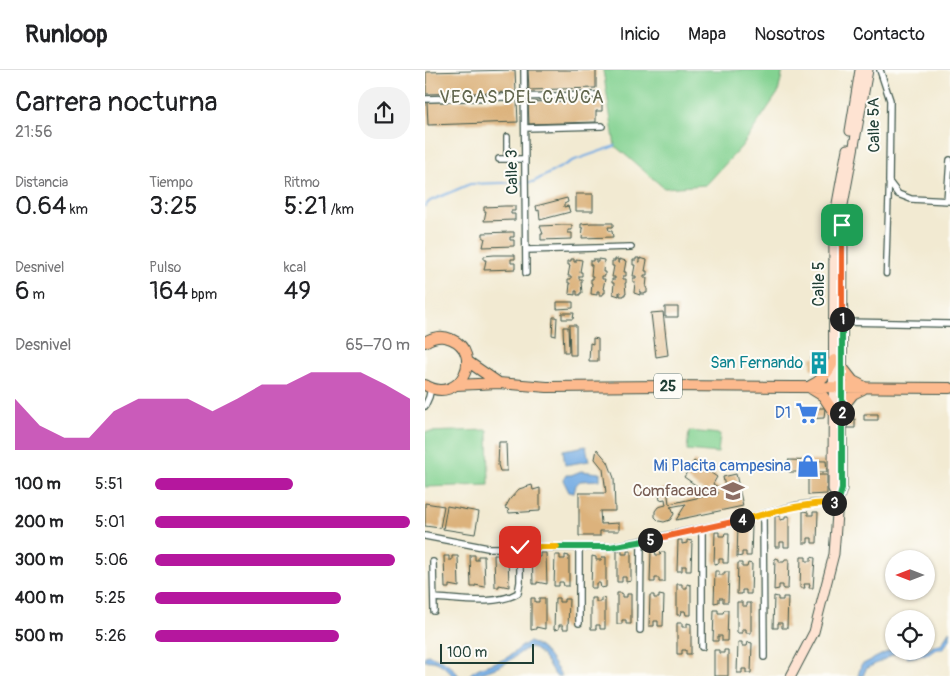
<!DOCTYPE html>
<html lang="es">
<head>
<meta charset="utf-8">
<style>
	:root { --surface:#fff; --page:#f2f2f2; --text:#202124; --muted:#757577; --line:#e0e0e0; --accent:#b5179e }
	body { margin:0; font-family:Pangolin,sans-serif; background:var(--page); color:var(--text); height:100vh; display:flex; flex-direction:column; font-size:19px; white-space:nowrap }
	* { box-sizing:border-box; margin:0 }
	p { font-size:16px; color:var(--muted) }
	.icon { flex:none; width:28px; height:28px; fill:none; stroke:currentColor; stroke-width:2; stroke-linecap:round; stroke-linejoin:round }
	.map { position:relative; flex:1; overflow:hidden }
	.sheet { display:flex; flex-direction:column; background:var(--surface); width:425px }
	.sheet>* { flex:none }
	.needle { width:32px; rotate:270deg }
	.fabs { position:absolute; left:460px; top:480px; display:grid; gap:10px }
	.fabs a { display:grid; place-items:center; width:50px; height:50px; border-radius:50%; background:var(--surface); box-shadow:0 1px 4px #0004; font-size:25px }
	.scale { position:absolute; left:15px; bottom:12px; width:94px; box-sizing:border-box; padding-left:5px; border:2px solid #1f3d34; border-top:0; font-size:14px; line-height:18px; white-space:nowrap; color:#1f3d34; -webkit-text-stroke:4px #fdfcf7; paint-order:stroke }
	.pin { position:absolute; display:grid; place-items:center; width:42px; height:42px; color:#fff; margin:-21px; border-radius:10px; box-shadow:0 2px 8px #0006 }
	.km { position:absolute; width:25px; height:25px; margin:-12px; border-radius:50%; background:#222; color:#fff; font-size:14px; line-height:25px; text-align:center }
	.round { display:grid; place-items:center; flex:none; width:52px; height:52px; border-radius:20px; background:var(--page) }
	.overview { display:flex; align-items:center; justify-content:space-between; height:85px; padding:0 15px }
	h1 { font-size:28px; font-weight:600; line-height:38px }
	.stats { display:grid; grid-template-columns:repeat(3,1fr); gap:8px; height:85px; padding:5px 15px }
	.stats div { display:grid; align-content:center }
	.stats b { font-size:25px; font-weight:600 }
	.stats small { font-size:14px; font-weight:400 }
	.stats p { font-size:14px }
	.chart { height:140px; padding:10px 15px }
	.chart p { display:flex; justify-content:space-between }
	.chart svg { width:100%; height:90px; margin-top:5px; fill:var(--accent); opacity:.7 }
	ul { padding:0 15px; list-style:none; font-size:16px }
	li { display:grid; grid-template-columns:80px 60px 1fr; align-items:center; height:38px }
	li i { height:12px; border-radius:6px; background:var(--accent) }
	header { display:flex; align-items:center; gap:30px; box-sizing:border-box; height:70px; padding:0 25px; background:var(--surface); border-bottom:1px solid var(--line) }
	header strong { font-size:24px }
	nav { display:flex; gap:28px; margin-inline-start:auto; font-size:18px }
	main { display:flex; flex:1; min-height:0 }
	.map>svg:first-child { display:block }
	.green { fill:#83d291; stroke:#518862 }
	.water { fill:#75ace3; stroke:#4a748c }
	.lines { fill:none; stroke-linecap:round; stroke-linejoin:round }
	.stream { stroke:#75ace3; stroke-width:2 }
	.building { fill:#dcb27b }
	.pedestrian-casing { stroke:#3f574c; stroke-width:7 }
	.minor-casing { stroke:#3f574c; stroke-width:8 }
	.secondary-casing { stroke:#3f574c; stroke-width:11 }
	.trunk-casing { stroke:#3f574c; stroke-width:12 }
	.pedestrian { stroke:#fff; stroke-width:4.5 }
	.minor { stroke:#fff; stroke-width:5.5 }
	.secondary { stroke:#fee3d2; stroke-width:9 }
	.trunk { stroke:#fcba8e; stroke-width:10 }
	.split-1-casing { stroke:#fff; stroke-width:10 }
	.split-2-casing { stroke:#fff; stroke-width:10 }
	.split-3-casing { stroke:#fff; stroke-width:10 }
	.split-4-casing { stroke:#fff; stroke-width:10 }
	.split-5-casing { stroke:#fff; stroke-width:10 }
	.split-6-casing { stroke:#fff; stroke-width:10 }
	.split-7-casing { stroke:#fff; stroke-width:10 }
	.split-1 { stroke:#f0652b; stroke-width:6 }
	.split-2 { stroke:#22a559; stroke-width:6 }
	.split-3 { stroke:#22a559; stroke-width:6 }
	.split-4 { stroke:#f5b400; stroke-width:6 }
	.split-5 { stroke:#f0652b; stroke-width:6 }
	.split-6 { stroke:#22a559; stroke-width:6 }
	.split-7 { stroke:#f5b400; stroke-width:6 }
	.labels { text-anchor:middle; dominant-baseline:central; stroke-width:4; stroke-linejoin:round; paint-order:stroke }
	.shield { fill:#fdfcf7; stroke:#62766e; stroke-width:1 }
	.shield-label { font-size:15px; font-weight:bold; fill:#1f3d34 }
	.street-label { font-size:16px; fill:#1f3d34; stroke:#fdfcf7 }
	.culture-label { font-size:16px; fill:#0d838f; stroke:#fdfcf7; text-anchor:end }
	.shop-label { font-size:16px; fill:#366cbe; stroke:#fdfcf7; text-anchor:end }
	.education-label { font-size:16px; fill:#785e54; stroke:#fdfcf7; text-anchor:end }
	.neighbourhood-label { font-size:18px; letter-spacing:1px; fill:#61664d; stroke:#fdfcf7 }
</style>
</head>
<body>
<header>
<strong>Runloop</strong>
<nav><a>Inicio</a><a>Mapa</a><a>Nosotros</a><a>Contacto</a></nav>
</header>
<main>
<section class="sheet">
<div class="overview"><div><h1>Carrera nocturna</h1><p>21:56</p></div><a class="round"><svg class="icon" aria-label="share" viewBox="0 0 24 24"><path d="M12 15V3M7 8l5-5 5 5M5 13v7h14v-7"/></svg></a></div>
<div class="stats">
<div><p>Distancia</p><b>0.64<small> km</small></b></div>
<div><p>Tiempo</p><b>3:25</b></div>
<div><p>Ritmo</p><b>5:21<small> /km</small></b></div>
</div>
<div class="stats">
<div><p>Desnivel</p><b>6<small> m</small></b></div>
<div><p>Pulso</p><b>164<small> bpm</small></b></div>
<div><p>kcal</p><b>49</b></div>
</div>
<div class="chart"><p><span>Desnivel</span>65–70 m</p>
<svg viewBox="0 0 160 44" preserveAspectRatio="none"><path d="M0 44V19L10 32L20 38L30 38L40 25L50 19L60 19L70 19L80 25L90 19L100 12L110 12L120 6L130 6L140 6L150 12L160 19V44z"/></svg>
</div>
<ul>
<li><b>100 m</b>5:51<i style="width:54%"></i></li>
<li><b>200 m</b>5:01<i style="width:100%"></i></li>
<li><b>300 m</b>5:06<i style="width:94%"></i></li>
<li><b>400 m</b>5:25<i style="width:73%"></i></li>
<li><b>500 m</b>5:26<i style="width:72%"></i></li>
</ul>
</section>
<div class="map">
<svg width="525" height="606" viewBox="0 0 525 606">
	<rect width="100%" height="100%" fill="#fdfcf7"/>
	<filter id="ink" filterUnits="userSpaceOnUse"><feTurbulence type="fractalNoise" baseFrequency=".02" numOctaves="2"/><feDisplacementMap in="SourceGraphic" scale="10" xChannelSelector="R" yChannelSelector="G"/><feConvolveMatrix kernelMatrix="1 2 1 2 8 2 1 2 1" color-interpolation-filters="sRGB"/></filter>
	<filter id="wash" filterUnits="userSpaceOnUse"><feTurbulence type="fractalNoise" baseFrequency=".0096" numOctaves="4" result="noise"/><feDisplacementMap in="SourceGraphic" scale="20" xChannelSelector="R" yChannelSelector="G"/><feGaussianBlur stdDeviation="1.12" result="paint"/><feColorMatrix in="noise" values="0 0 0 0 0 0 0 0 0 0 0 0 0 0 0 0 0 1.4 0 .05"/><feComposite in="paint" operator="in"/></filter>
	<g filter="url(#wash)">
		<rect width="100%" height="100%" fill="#f2ead2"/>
		<path class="green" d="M178,0h180l-5,23 -36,53 -36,39 -42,3 -49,-42z
			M63,360l1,55 -64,2v-55z
			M264,361l31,3 -2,19 -31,-3z"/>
		<path class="water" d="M161,376l3,15 -24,4 -2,-15z
			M156,401l19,2v7l-20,1 -4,4 -2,8 -5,-1 -6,-12 3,-5h5z
			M525,560v9l-7,10h-7l-7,5 -21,4 -6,-5 -8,1 -28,15 -3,7h-5l3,-11 32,-16 1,2c9,0 25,3 32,0 6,-3 7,-7 15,-7z
			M104,572c17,5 23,21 33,34h-6c-8,-10 -13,-25 -26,-29 -9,4 -16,11 -24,16 -6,4 -31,13 -38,13 9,-10 22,-11 34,-16 10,-4 17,-13 27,-18z
			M3,585c14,4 23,9 31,21h-6c-8,-9 -15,-17 -28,-15v-5z"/>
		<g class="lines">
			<path class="stream" d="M0,136l5,-5 40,-17 63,-2 39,-21 43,-15"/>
		</g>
		<g id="blocks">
			<path class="building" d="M90,0l1,22 -90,2v-22z
				M103,0h68v18l-67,2z
				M92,30l1,22 -90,3 -1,-23z
				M177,30v11h-6v11l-67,2 -1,-22z
				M151,124h17v17h-17z
				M142,128l1,4 -4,2v3l4,-1 2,6 -30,8 -1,-10 -2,1 -1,-5z
				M80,136h10v5h-4v3h4v6l-31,1 2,-10h-2v-4z
				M166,153h22v4h-5l1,4h3l1,6 -31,1 1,-10h-2v-4z
				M137,155h10v5h-4v3h4v6l-31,1v-6h2l-3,-8z
				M85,162h4v5h-4v3h4v6l-31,1 2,-9h-2v-5z
				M69,185h21v4h-4v4h4v6l-31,1 2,-10h-2v-4z
				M211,188h3v4h1v-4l7,2 -2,11h2v4h-3v3h3l-1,10h1v5h-2v1h-4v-3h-1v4l-6,-2 1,-11h-2v-4h3v-2h-3l2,-11h-2v-5h3z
				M146,189h3v3h2v-3l6,1 -2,12h2v4h-3v3h3v3h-1l1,11h-2v2h-3v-4h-2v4l-6,-1 1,-11h-2v-4h3v-3h-3l2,-11h-2v-4h3z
				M168,189h3v3h2v-3l6,1 -1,12h2v4h-3v3h3l-2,10h2v4h-2v2h-4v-4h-2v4l-6,-1 1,-11h-1v-4h2v-3h-2l1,-11h-2v-4h3z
				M190,189h3v4h1v-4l7,2 -2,11h2v4h-3v3h3v4h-1l1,11h-2v2h-4v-4h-1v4l-6,-2 1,-11h-2v-4h3v-2h-3l2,-11h-2v-5h3z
				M132,232h16v6l-16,1z
				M240,237h13v10h-13z
				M238,242l5,43 -12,2 -5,-44z
				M137,243h12l-1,6h-11z
				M128,247h4l-1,19 -4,-1z
				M144,255h7v30h-6z
				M138,257h5l1,25h-5z
				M168,268l5,1v22h-9l1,-18 3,1z
				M386,287h15v12h-15z
				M379,338h21l-1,10 -20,1z
				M439,344h14v6h-14z
				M423,349h7v9h-8z
				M74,372h7l1,29h-7l-2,-6z
				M172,379l11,13 6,16 1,33h-15l1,13 18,-1v8h-19v5h-21v-43h27l-3,-24 -8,-10z
				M363,390l38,1 1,11h-38z
				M269,391l23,16 -4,7 13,8 -3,-15 13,-3 7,32 -67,14 10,-16 -16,3 2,1 2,6 -4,6 -6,2 -5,-1 -4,-4v-6l3,-4 8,-2 -1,-6 -5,1 -2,-10 9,-2 2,16 50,-11 -9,-5 -3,5 -23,-16z
				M383,405h19v19l-19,1z
				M107,415l1,5 7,-2v23l-31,2 -1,-4 -3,-1 5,-9 9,-10z
				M0,433l19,3 -4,22 -15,-2z
				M22,436l32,6 -4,22 -32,-5z
				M378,441l5,1v3h5v-3h5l-1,31h-5v-5h-4v5h-5z
				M350,446h5v4l5,-1v-3h4v31h-5v-5h-4v5h-5z
				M313,455h4v4h5l1,-3h4l-1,30h-5v-4h-4v4l-5,1z
				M290,462h4v4h5l1,-3h4l-1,30h-5v-4h-4v4l-5,1z
				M253,470h4v4l5,-1v-3l5,1 -1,30h-5v-5h-4v5h-5z
				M192,480l5,1v3h5v-3h4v30l-5,1v-5h-4v5h-5z
				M226,481h4l1,4h4l1,-3h4v30h-6v-4h-4v4h-5z
				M107,482h5v5h3v-4h6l1,31 -10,-2v2h-4z
				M45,485h5v5h3v-4h6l1,31 -10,-2v2h-4z
				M69,485h5v5h4l-1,-4h6l1,31 -10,-2v2h-4z
				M130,485h5v4h5v-4l4,1v30h-5l-1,-4h-4v4h-5z
				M19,486h5v4h3v-4h6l1,31 -10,-2v3h-4z
				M167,486l4,1v3h5l1,-3h4v30l-5,1 -1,-5h-4v5h-5z
				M376,487h5v4h5v-4l4,1 -2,30h-4l1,-4h-6l1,4h-5z
				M350,488l4,1v3h5l1,-3h4l-1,30h-5v-4h-4v4l-5,1z
				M313,493h4v4h5l1,-4 4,1 -1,30h-5v-4h-4v4h-5z
				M290,501h4v4h5v-3h5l-1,30h-5v-4h-4v4l-5,1z
				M252,514h5v4h5v-4l4,1v30h-5l-1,-4h-3l-1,4h-4z
				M192,523h5v4h5v-3h4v30h-5v-4h-4v4h-5z
				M225,525h4v3h5v-3l5,1 -1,30h-5v-5h-4v5h-5z
				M349,526l4,1v3h5v-3h5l-1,31h-5v-5h-4v5h-5z
				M106,528h4v4h4v-4h6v31l-9,-2v2l-5,1z
				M130,528h4v4h5v-3h5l-1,30h-5v-4h-4v4l-5,1z
				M166,528h5v4h5v-4l4,1v30h-5v-4h-4v4h-5z
				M312,532h5v4h5v-3h4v30h-5v-4h-4v4h-5z
				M289,540h4v3h5l1,-3h4l-1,31h-5v-5h-4v5h-5z
				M252,553h5v4h5v-4l4,1v30h-5v-4h-4v4h-5z
				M313,572h4v4h5l1,-4 4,1 -1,30h-5v-4h-4v4h-5z
				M289,580h5v3h5v-3h4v26h-14z"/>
		</g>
	</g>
	<g filter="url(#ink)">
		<use href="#blocks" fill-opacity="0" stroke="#3f574c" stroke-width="1"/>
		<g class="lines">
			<defs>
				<path id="pedestrian" d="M461,204l3,-92"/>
				<path id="minor" d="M99,0l2,203
					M455,0l10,30 -1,82 9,12 13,5 39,2
					M0,29l171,-4
					M100,58l77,-2
					M82,67v22
					M74,89h26
					M522,131l3,-41
					M101,180l105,-3
					M417,252l108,2
					M0,336l4,-9 2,-9
					M338,445l1,142
					M277,459v118
					M0,466l63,12 122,-1 124,-25 60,-16 21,-3h23
					M8,492l1,49
					M9,528c25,1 62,8 84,-5l2,-11v-35
					M154,553v-76
					M215,560l1,-88"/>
				<path id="secondary" d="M425,61l10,-61
					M413,430l-5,-11 1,-269 13,-71
					M366,606l23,-44 20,-78 4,-54 4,-11 1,-284 25,-135"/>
				<path id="trunk" d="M0,272c8,-5 17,-7 26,-3 34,14 9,67 -26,46
					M42,291l32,22
					M417,297l11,14 10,5
					M31,315l43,-2 48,4 118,-1 285,2
					M385,316c12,-5 19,-14 24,-26
					M385,318l13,8 10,15
					M417,338l11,-14 10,-5"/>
			</defs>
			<use href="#pedestrian" class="pedestrian-casing"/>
			<use href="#minor" class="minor-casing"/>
			<use href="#secondary" class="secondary-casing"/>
			<use href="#trunk" class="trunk-casing"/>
			<use href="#pedestrian" class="pedestrian"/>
			<use href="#minor" class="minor"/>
			<use href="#secondary" class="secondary"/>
			<use href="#trunk" class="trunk"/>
		</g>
	</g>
	<g class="lines" filter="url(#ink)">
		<defs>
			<path id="split-1" d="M417,249v-94"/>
			<path id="split-2" d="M417,249v94"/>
			<path id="split-3" d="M409,433h4l4,-14v-76"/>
			<path id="split-4" d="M317,450c31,-8 60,-17 92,-17"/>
			<path id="split-5" d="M225,470l92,-20"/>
			<path id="split-6" d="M132,477h53l40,-7"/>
			<path id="split-7" d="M95,477h37"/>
		</defs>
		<use href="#split-1" class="split-1-casing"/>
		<use href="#split-2" class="split-2-casing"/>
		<use href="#split-3" class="split-3-casing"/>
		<use href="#split-4" class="split-4-casing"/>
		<use href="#split-5" class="split-5-casing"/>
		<use href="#split-6" class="split-6-casing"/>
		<use href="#split-7" class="split-7-casing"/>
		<use href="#split-1" class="split-1"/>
		<use href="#split-2" class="split-2"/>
		<use href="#split-3" class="split-3"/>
		<use href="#split-4" class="split-4"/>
		<use href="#split-5" class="split-5"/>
		<use href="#split-6" class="split-6"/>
		<use href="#split-7" class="split-7"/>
	</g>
	<defs>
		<symbol id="building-bare" viewBox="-9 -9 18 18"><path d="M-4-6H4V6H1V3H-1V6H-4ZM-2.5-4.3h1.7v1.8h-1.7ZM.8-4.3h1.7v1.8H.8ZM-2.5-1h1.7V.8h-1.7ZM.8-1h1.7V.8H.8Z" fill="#0f9aa8" stroke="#fdfcf7" stroke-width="2.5" paint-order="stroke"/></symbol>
		<symbol id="supermarket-bare" viewBox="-9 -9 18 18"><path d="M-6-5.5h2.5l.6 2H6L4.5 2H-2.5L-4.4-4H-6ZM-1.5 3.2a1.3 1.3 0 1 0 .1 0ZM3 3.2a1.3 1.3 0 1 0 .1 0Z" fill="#3f7fe0" stroke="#fdfcf7" stroke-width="2.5" paint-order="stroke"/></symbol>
		<symbol id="shop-bare" viewBox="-9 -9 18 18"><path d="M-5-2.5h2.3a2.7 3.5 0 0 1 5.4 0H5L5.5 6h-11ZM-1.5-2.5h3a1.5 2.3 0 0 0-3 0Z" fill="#3f7fe0" stroke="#fdfcf7" stroke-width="2.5" paint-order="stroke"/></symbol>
		<symbol id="school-bare" viewBox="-9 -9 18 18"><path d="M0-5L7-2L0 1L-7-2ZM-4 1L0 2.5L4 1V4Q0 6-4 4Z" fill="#8d6e63" stroke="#fdfcf7" stroke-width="2.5" paint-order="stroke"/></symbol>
	</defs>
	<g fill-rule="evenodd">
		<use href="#building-bare" x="378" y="277" width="32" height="32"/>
		<use href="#supermarket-bare" x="366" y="327" width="32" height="32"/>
		<use href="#shop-bare" x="367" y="380" width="32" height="32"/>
		<use href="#school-bare" x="292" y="405" width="32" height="32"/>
	</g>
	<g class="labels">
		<rect class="shield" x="229" y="303.5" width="28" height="25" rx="4"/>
		<g class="shield-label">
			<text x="243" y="316">25</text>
		</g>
		<g class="street-label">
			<text transform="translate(449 55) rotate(-91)">Calle 5A</text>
			<text transform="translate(87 102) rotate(-91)">Calle 3</text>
			<text transform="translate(394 214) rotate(-90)">Calle 5</text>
		</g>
		<g class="culture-label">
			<text x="378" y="293">San Fernando</text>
		</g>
		<g class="shop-label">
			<text x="366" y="343">D1</text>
			<text x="366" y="396">Mi Placita campesina</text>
		</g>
		<g class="education-label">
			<text x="292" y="421">Comfacauca</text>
		</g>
		<g class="neighbourhood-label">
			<text x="97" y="27">VEGAS DEL CAUCA</text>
		</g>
	</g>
</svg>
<div class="fabs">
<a><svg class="needle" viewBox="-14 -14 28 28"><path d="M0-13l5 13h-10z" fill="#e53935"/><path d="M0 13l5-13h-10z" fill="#757577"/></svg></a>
<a><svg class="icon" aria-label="locate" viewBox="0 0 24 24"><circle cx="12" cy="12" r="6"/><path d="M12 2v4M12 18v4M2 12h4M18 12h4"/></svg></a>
</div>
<div class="scale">100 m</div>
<div class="pin" style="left:417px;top:155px;background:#1e9e55"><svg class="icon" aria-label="arrive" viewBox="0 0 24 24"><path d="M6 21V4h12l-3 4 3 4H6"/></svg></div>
<div class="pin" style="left:95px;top:477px;background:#d93025"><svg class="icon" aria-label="check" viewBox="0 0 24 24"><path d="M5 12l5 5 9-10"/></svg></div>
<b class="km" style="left:417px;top:249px">1</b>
<b class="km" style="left:417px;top:343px">2</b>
<b class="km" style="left:409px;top:433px">3</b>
<b class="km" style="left:317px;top:450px">4</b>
<b class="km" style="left:225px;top:470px">5</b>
</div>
</main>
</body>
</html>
